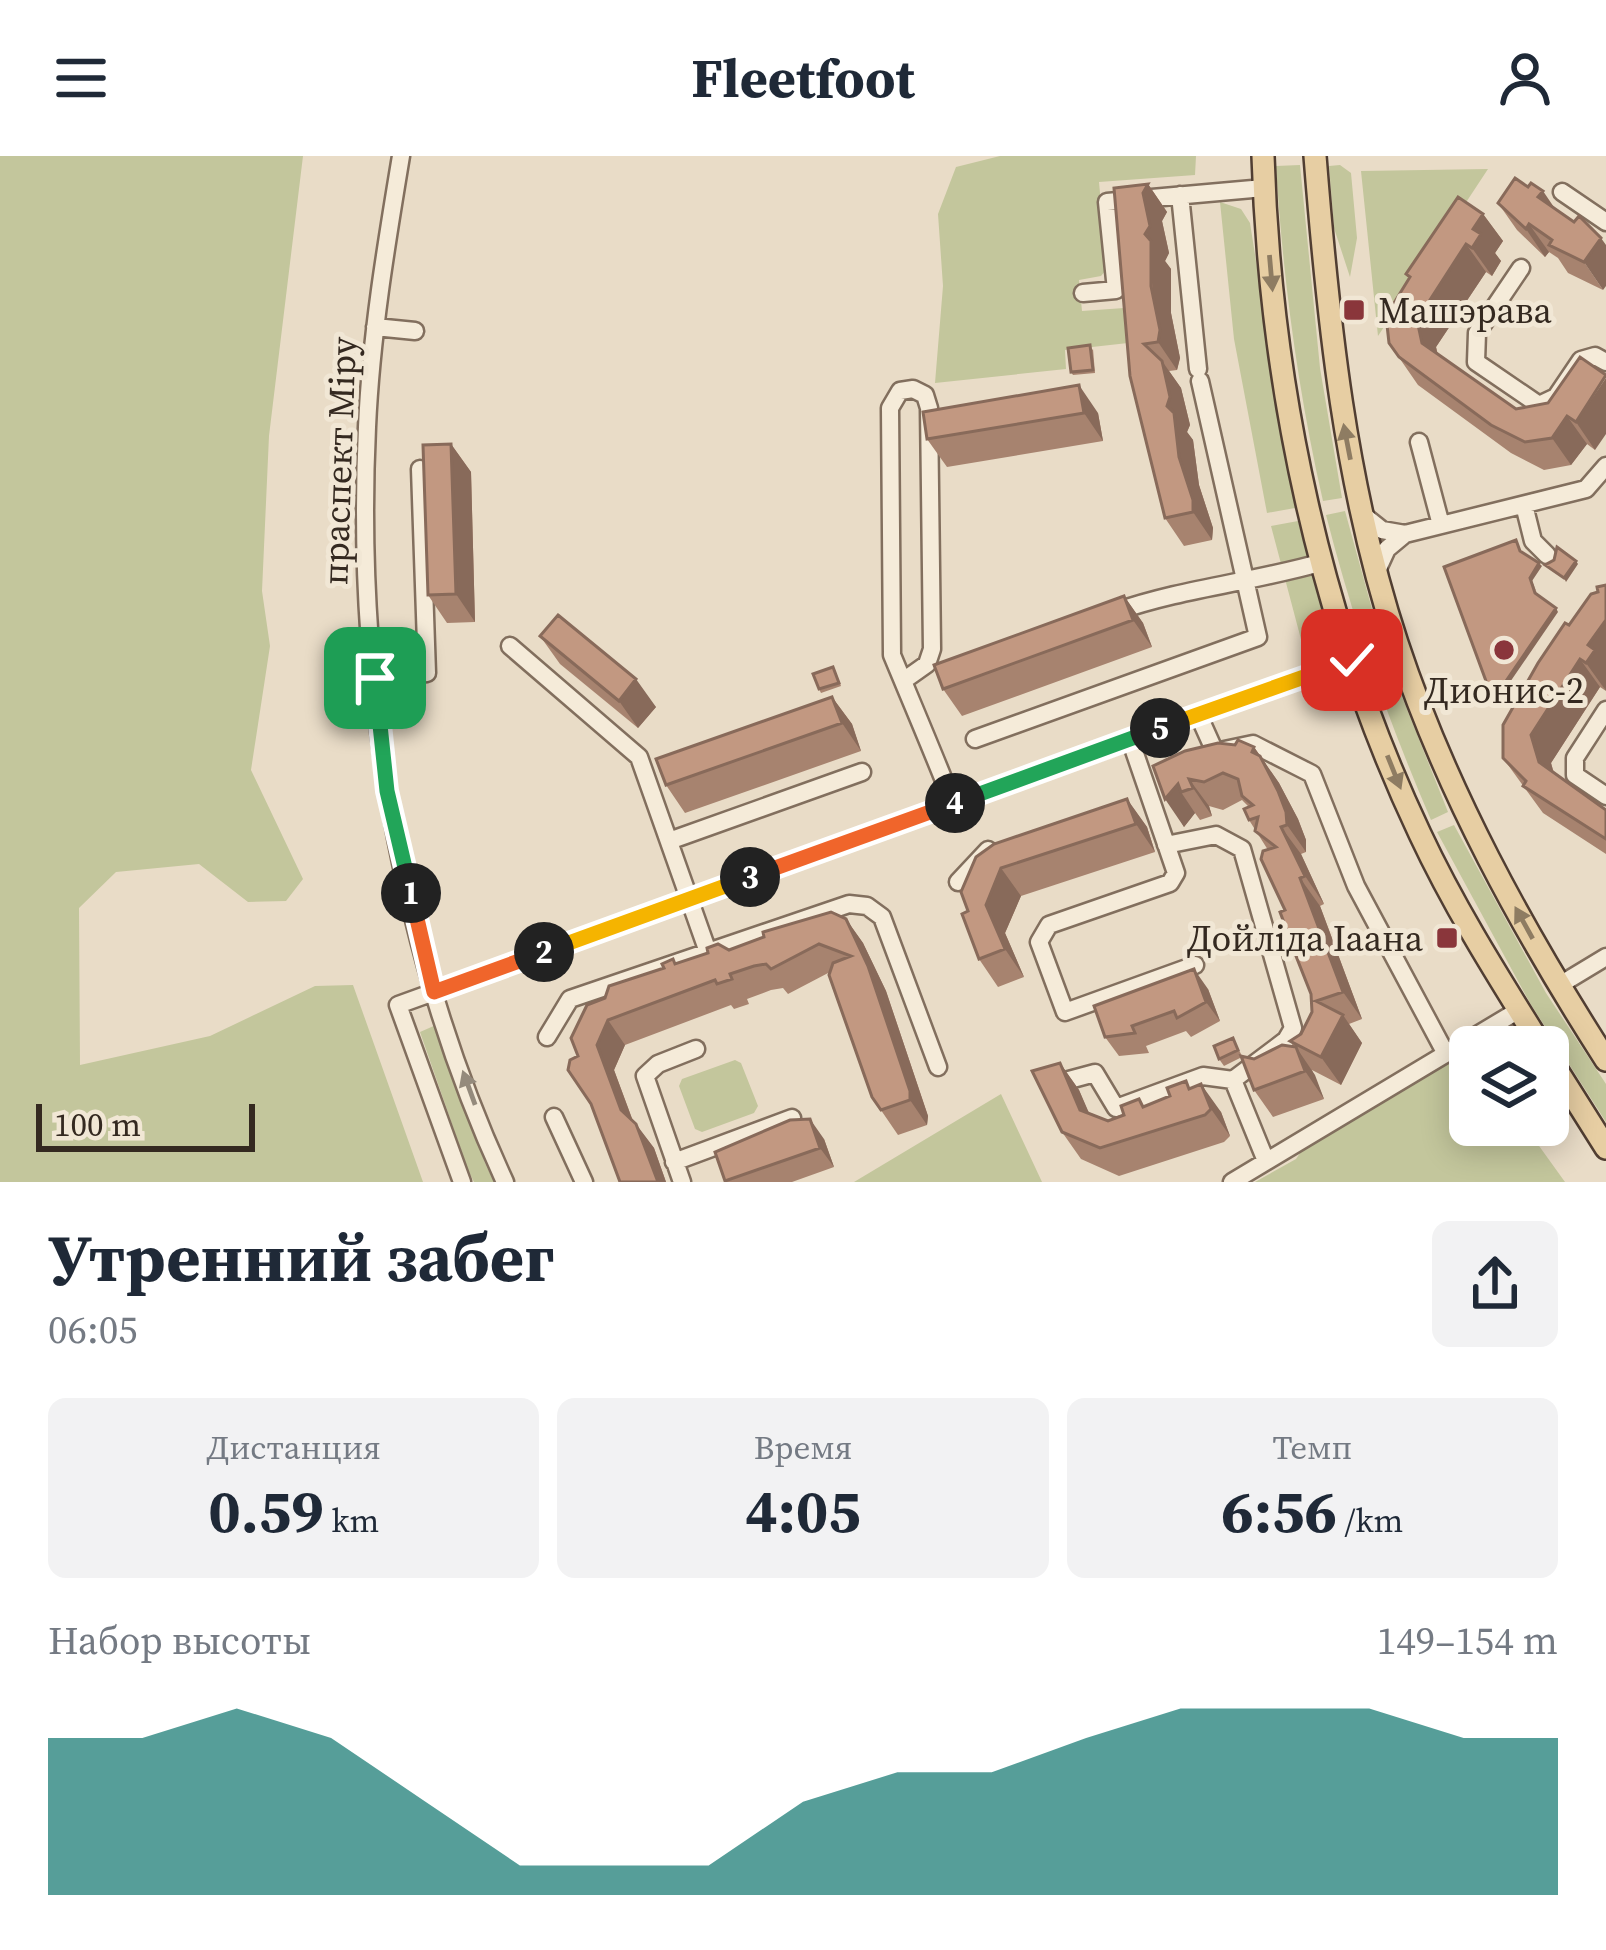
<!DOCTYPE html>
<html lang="ru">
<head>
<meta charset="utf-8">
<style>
	:root { --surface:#fff; --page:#f2f2f3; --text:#1f2937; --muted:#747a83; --accent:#0f766e }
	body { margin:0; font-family:"Source Serif 4",serif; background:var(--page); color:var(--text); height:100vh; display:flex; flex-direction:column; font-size:45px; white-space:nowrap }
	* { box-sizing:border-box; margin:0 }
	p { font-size:39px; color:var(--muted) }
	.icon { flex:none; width:66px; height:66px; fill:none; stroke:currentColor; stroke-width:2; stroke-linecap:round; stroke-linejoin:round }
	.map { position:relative; height:1026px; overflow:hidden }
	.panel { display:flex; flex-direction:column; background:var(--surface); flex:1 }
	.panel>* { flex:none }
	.fabs { position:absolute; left:1449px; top:870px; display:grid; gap:24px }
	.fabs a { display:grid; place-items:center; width:120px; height:120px; border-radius:18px; background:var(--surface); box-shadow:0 6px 30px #0003; font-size:60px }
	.scale { position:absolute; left:36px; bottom:30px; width:219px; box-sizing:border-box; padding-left:12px; border:6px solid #342920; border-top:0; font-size:33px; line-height:42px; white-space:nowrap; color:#342920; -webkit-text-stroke:9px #f1e7d5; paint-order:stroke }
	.pin { position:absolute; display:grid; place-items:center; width:102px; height:102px; color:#fff; margin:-51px; border-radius:24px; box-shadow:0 6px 18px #0006 }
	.km { position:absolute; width:60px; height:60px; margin:-30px; border-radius:50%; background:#222; color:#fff; font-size:33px; line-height:60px; text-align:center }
	.round { display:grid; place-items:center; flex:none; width:126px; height:126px; border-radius:18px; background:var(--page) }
	.overview { display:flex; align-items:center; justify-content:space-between; height:204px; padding:0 48px }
	h1 { font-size:66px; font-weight:700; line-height:90px }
	.figures { display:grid; grid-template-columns:repeat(3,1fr); gap:18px; height:204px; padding:12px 48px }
	.figures div { display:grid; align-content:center; border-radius:18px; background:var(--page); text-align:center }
	.figures b { font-size:60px; font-weight:700 }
	.figures small { font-size:33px; font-weight:400 }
	.figures p { font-size:33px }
	.chart { height:336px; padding:24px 48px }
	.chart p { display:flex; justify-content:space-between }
	.chart svg { width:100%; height:216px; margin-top:12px; fill:var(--accent); opacity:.7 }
	header { display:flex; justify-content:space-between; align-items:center; height:156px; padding:0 48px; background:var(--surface); font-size:54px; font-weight:700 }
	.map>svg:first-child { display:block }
	.green { fill:#c3c69c }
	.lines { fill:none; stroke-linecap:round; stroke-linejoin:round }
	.minor-casing { stroke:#826f5e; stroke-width:21 }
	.major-casing { stroke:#513e32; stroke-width:26 }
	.minor { stroke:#f5ebd9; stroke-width:16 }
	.major { stroke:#e7cea3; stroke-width:21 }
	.wall { fill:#a7836f }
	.shaded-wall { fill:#886a5a }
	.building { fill:#c29881; stroke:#886a5a; stroke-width:3 }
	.oneway { fill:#8e7c62 }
	.oneway2 { fill:#948a7c }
	.split-1-casing { stroke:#fff; stroke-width:24 }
	.split-2-casing { stroke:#fff; stroke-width:24 }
	.split-3-casing { stroke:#fff; stroke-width:24 }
	.split-4-casing { stroke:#fff; stroke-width:24 }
	.split-5-casing { stroke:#fff; stroke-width:24 }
	.split-6-casing { stroke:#fff; stroke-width:24 }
	.split-1 { stroke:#22a559; stroke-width:15 }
	.split-2 { stroke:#f0652b; stroke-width:15 }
	.split-3 { stroke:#f5b400; stroke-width:15 }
	.split-4 { stroke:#f0652b; stroke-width:15 }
	.split-5 { stroke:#22a559; stroke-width:15 }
	.split-6 { stroke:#f5b400; stroke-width:15 }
	.poi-dot { fill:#8a363b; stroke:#f1e7d5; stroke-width:4.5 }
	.labels { text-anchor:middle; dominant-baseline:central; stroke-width:10; stroke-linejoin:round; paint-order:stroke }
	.poi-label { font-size:36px; fill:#342920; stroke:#f1e7d5; text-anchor:start }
	.street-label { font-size:36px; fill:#342920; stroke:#f1e7d5 }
</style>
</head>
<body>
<header><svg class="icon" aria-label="menu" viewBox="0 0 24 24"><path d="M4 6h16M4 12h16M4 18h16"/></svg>Fleetfoot<svg class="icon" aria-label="person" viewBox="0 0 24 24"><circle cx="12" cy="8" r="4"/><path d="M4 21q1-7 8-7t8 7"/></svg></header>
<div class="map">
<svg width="1606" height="1026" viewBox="0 0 1606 1026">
	<rect width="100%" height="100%" fill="#e9dcc7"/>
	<path class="green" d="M0,0h303l-34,280 -7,155 8,55 -19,124 52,109 -17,22 -38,1 -49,-38 -83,8 -37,36 1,157 130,-29 105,-50 38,-1 70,197h-423z
		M1000,0h196l-1,19 -96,7 8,87 -6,7 -22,4 3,31 42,-3 4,35 -63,7 1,19 -131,14 8,-97 -5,-72 18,-47z
		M1300,9l20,203 22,130 -19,3c-25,-110 -40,-221 -47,-335z
		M1340,9l11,8 6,65 -7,39 -16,-49 -5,-62z
		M1488,13l-110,167 -17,-165z
		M1220,46l21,7 9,14 45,285 -28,5 -33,-174z
		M1345,355l38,138 65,163 -17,8c-43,-100 -78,-199 -105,-305z
		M1298,365l29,109 -4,21 -16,11 -36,-136z
		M1454,669l92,168 60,91v38l-76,-119 -93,-171z
		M436,869l49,138 9,19h-20l-6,-12 -48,-138z
		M1470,893v76h54l41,57h-310l41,-23 8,-12z
		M735,904l6,3 17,43 -4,7 -52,19 -7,-3 -16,-43 3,-7z
		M1001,938l41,88h-188z"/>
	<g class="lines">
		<defs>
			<path id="minor" d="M401,0c-15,90 -30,180 -34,271 -12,253 31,524 138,755
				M1562,36l44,30
				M1180,39l18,174
				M1521,112l-44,65 -1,29 63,43 17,-8 25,-37 14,-4 11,6
				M1083,137l33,-3 -9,-88 157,-14
				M375,171l40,4
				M1419,286l22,83
				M1524,349l9,36 14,14
				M1362,358l20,16 23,4
				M1376,417l11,-24 18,-15 181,-45 20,-23
				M1115,456c69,-24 139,-30 208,-50
				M510,490l129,111 69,195
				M375,522l52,-5 -7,-204
				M903,525l24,-17 5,-15 -3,-241 -4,-13 -12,-6 -13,2 -10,17 2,247c20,48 40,95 59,143l2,5
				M1606,554l-31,48v17l31,21
				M1198,558l17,38 38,-8 59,30 44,112 90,168
				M975,583l283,-102 -58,-256
				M1130,583l46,134 -6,10 -121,42 -10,17 26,70 130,-47
				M669,685l193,-69
				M958,726l30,-32
				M1558,830l48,-29
				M547,881l23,-38 279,-95 18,2 15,11 56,150
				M1233,924l33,81
				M1054,928l41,-11 21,35 87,-32 30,4 53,-40 7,-12 -51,-179 -26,-14 -50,10
				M554,961l30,65
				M674,1006l118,-44
				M462,1026l-64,-177 953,-345
				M682,1026l-37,-106 13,-12 38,-15
				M1232,1026l287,-172"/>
			<path id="major" d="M1263,0c7,231 58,469 157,678 35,75 79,144 122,213
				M1315,0c13,164 30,330 82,487 49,148 125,286 209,417
				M1548,900l58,92"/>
		</defs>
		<use href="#minor" class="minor-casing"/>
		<use href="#major" class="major-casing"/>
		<use href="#minor" class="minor"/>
		<use href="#major" class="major"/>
	</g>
	<path class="wall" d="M1531,27l72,107 -35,-17 -10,-15 -9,-6 -4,5 -28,-27 -19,-27 30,-16z
		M1148,28l19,28 -5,9 7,32 -4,8 6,8v44l9,45 -3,12 -8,1 12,17 9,37 -3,7 6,8 6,45 14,43 -1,12 -28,6 -19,-28 -35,-142z
		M1483,58l20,27 -8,12 6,8 -9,15 -6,-4 -50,75 2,8 78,54 32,-6 32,-46 15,93 -8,-6 -16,21 -27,5 -33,-17 -93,-68 -29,-42 20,-64 -3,-5z
		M1093,193l2,24 -22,2 -2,-3z
		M923,256l175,1 5,28 -156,26 -20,-28z
		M451,288l20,28 4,150 -28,1 -19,-28z
		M1124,440l19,27 9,24 -190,69 -19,-27z
		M1565,467l41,68 -6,-4 -49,76 3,10 52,37v44l-63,-41 -40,-55z
		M540,480l116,71 -18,21 -78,-64z
		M835,514l6,16 -20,7 -2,-4z
		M832,541l20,27 9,27 -176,62 -19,-28z
		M1254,591l25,36 19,36 8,21v12l-5,2 23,50 -4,2 42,113 -13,5 13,19 -21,42 -29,-15 12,29 -51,18 -19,-27 -12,-33 -18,9 -5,-7 14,-21 9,18 12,3 40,-12 -4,-6 11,-7 11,-22 -1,-18 -14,-44 -6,-9 -6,-31 -17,-60 -19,-30v-13l-7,-7 -19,10 -14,-4 3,10 -12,4 -5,-7 -11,14 -31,-61z
		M1127,643l20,28 8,25 -134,44 -16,37 19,44 -26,10 -19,-28 -11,-48 8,-54z
		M846,763l17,24 23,48 42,125 -1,9 -29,10 -26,-38 -42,-125 -42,22 -5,-6 -12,2 -24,9 2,5 -15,5 -3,-4 -106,40 -11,25 19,51 21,27 12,34h-46l-42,-126 27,-58 71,-34z
		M1208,833l12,32 -29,16 -5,-6 -40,15 3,7 -30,3 -14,-19z
		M1060,907l19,27 10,24 19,7 83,-33 30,24 9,24 -6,6 -105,34 -38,-17 -19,-27z
		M824,983l10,28 -42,15h-67z"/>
	<path class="shaded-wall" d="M1148,28l19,28 -5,9 7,32 -4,8 6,8v44l9,45 -3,12 -19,-28 -15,-149z
		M1543,35l19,28 -24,-22z
		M1483,58l20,27 -8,12 6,8 -9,15 -20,-28 1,-19z
		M1529,68l20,28 -4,5 -19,-28z
		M1601,82l5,7v41l-3,4 -19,-28z
		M1466,88l20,28 -50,75 5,24 -19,-28 -5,-23z
		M1162,205l19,27 9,37 -3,7 6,8 6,45 14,43 -1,12 -19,-28 -26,-106z
		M1606,222v56l-11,16 -19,-28z
		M1079,229l19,28 5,28 -19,-28z
		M1567,260l20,28 -16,21 -19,-27z
		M451,288l20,28 4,150 -19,-28z
		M1576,405l2,3 -12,18 -2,-4z
		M1539,407l3,3 -10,15 6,15 -8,-18z
		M1124,440l19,27 9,24 -19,-27z
		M1556,452l2,4 -63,92 -2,-4z
		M1606,464v71l-20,-28 2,-18z
		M1580,503l20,28 -49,76 7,27 -19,-28 -8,-27z
		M636,523l20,28 -18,21 -19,-27z
		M832,541l20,27 9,27 -19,-28z
		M1254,591l25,36 19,36 8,21v12l-19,-27 -35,-73z
		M1189,623l20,27 3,10 -19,-28z
		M1178,628l3,8 14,21 -11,14 -19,-28z
		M1127,643l20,28 8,25 -19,-28z
		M1281,671l20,27 23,50 -19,-28z
		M1001,712l20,28 -16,37 19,44 -19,-28 -19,-44z
		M1300,722l20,28 42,113 -19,-27z
		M846,763l17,24 23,48 42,125 -1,9 -17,-25z
		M1194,813l14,20 12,32 -14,-19z
		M1343,859l19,28 -21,42 -20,-28z
		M608,864l17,25 -11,25 24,65 -17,-25 -24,-65z
		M1296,891l19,28 9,24 -19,-28z
		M1060,907l19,27 21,48 -20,-28z
		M1201,928l20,28 9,24 -19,-27z
		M810,963l14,20 10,28 -14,-19z
		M636,968l18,24 12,34h-8z"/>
	<path class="building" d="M1515,22l13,9 3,-4 12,8 -5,6 36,25 5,-6 22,22 -17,24 -35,-17 3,-5 -23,-16 -3,5 -28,-26z
		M1148,28l-5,9 7,33 -5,8 6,7v45l9,44 -2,12 -14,2 18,17 8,36 -3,9 7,7 5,44 14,43v12l-28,6 -35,-142 -16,-188z
		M1458,41l25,17 -10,15 8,5 -9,14 -6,-4 -49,76 5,23 94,66 32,-6 32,-46 26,18 -30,47 -9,-6 -15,22 -27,4 -34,-17 -92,-68 -10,-14 -3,-27 24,-39 -4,-3z
		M1090,189l3,25 -22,2 -3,-24z
		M1079,229l5,28 -157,26 -4,-27z
		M451,288l5,150 -28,1 -5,-150z
		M1516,384l4,11 19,12 -9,15 5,15 21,15 -63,92 -49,-133z
		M1557,391l19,14 -12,17 -19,-13 9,-5z
		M1606,429v35l-18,25 7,5 -9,13 -6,-4 -49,76 8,27 67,48v29l-83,-53 3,-5 -23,-23v-33l35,-62 27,-40 4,2 22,-31 7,-2 -1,-5z
		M1124,440l9,24 -190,69 -9,-24z
		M558,459l78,64 -17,22 -79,-65z
		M833,511l6,16 -20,6 -6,-15z
		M832,541l10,26 -176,62 -10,-26z
		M1238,584l16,7 -2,5 8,4 18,35 8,21 1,13 -6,2 24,49 -5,2 43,114 -27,9 27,14 -22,42 -31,-16 11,-7 11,-22 -1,-18 -15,-38 3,-18 -8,3 -11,-29 5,-2 -24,-51 2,-8 13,-4 -21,-16 3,-14 -9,3 -5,-11 9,-4 -11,-9 -4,-17 -15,-6 -19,9 -15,-3 4,9 -12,4 -3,-8 -13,15 -12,-33 32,-15 33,-8 17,2z
		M1127,643l9,25 -135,44 -15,37 19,44 -26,10 -17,-45 6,-3 -7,-19 15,-35 18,-13z
		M831,756l15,7 22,47 42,125v9l-29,10 -9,-13 -43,-122 4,-12 18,-7 -32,-12 -48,25 -5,-5 -12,2 -24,8 2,5 -15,5 -2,-4 -107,40 -11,25 24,65 15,14 22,58h-38l-29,-78 -23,-34 2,-10 8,-4 -7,-18 16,-33 18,-7 4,-12 55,-18 -2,-4 11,-5 2,5 33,-11 -1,-5 11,-4 11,6 35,-13 -1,-5z
		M1194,813l12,33 -29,16 -3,-7 -42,15 3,7 -30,4 -11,-31z
		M1233,882l5,12 -19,9 -5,-13z
		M1282,889l14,2 9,24 -51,19 -13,-34 13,3z
		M1060,907l20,47 28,11 16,-6 -3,-9 18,-7 4,8 27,-11 -3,-8 19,-7 3,8 12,-5 10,25 -6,6 -105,33 -38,-16 -30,-61z
		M810,963l10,29 -95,33 -10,-29 75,-32z"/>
	<defs><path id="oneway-solid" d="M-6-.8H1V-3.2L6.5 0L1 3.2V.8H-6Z" transform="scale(3)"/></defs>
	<g class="oneway">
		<use href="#oneway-solid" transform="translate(1271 117) rotate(85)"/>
		<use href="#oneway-solid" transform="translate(1347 286) rotate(-101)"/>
		<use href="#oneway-solid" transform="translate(1394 616) rotate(68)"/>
		<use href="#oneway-solid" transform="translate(1524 767) rotate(-119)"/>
	</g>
	<use class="oneway2" href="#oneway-solid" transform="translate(469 932) rotate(-110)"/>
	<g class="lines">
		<defs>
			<path id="split-1" d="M375,522l12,113 24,102"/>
			<path id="split-2" d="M411,737l23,99 110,-40"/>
			<path id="split-3" d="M544,796l206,-75"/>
			<path id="split-4" d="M750,721l205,-74"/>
			<path id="split-5" d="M955,647l205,-75"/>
			<path id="split-6" d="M1160,572l192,-68"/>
		</defs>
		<use href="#split-1" class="split-1-casing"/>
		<use href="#split-2" class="split-2-casing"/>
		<use href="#split-3" class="split-3-casing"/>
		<use href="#split-4" class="split-4-casing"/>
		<use href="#split-5" class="split-5-casing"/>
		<use href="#split-6" class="split-6-casing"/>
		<use href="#split-1" class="split-1"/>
		<use href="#split-2" class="split-2"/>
		<use href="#split-3" class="split-3"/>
		<use href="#split-4" class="split-4"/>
		<use href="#split-5" class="split-5"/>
		<use href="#split-6" class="split-6"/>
	</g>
	<g class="poi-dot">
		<rect x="1342" y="142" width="24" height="24" rx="6"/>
		<circle cx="1504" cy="494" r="12"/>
		<rect x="1435" y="770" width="24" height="24" rx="6"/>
	</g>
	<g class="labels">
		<g class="poi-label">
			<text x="1378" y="154">Машэрава</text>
			<text x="1504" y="534" text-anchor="middle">Дионис-2</text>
			<text x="1423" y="782" text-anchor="end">Дойліда Іаана</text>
		</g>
		<g class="street-label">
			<text transform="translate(339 305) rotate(-88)">праспект Міру</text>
		</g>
	</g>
</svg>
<div class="fabs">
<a><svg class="icon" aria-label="layers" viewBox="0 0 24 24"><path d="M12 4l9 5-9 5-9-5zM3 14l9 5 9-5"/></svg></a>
</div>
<div class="scale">100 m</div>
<div class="pin" style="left:375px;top:522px;background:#1e9e55"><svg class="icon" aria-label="arrive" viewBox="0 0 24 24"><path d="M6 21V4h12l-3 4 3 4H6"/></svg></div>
<div class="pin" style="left:1352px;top:504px;background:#d93025"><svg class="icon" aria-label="check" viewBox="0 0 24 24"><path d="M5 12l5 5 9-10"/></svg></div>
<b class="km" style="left:411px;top:737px">1</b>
<b class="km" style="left:544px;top:796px">2</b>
<b class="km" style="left:750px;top:721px">3</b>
<b class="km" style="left:955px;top:647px">4</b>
<b class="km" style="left:1160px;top:572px">5</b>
</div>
<section class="panel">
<div class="overview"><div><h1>Утренний забег</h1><p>06:05</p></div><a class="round"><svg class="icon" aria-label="share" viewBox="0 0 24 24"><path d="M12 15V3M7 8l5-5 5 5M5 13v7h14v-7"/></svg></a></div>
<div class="figures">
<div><p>Дистанция</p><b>0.59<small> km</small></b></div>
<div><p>Время</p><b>4:05</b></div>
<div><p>Темп</p><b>6:56<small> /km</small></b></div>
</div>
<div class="chart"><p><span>Набор высоты</span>149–154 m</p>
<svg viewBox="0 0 160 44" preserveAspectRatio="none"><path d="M0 44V12L10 12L20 6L30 12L40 25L50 38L60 38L70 38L80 25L90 19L100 19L110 12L120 6L130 6L140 6L150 12L160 12V44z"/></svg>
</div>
</section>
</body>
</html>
